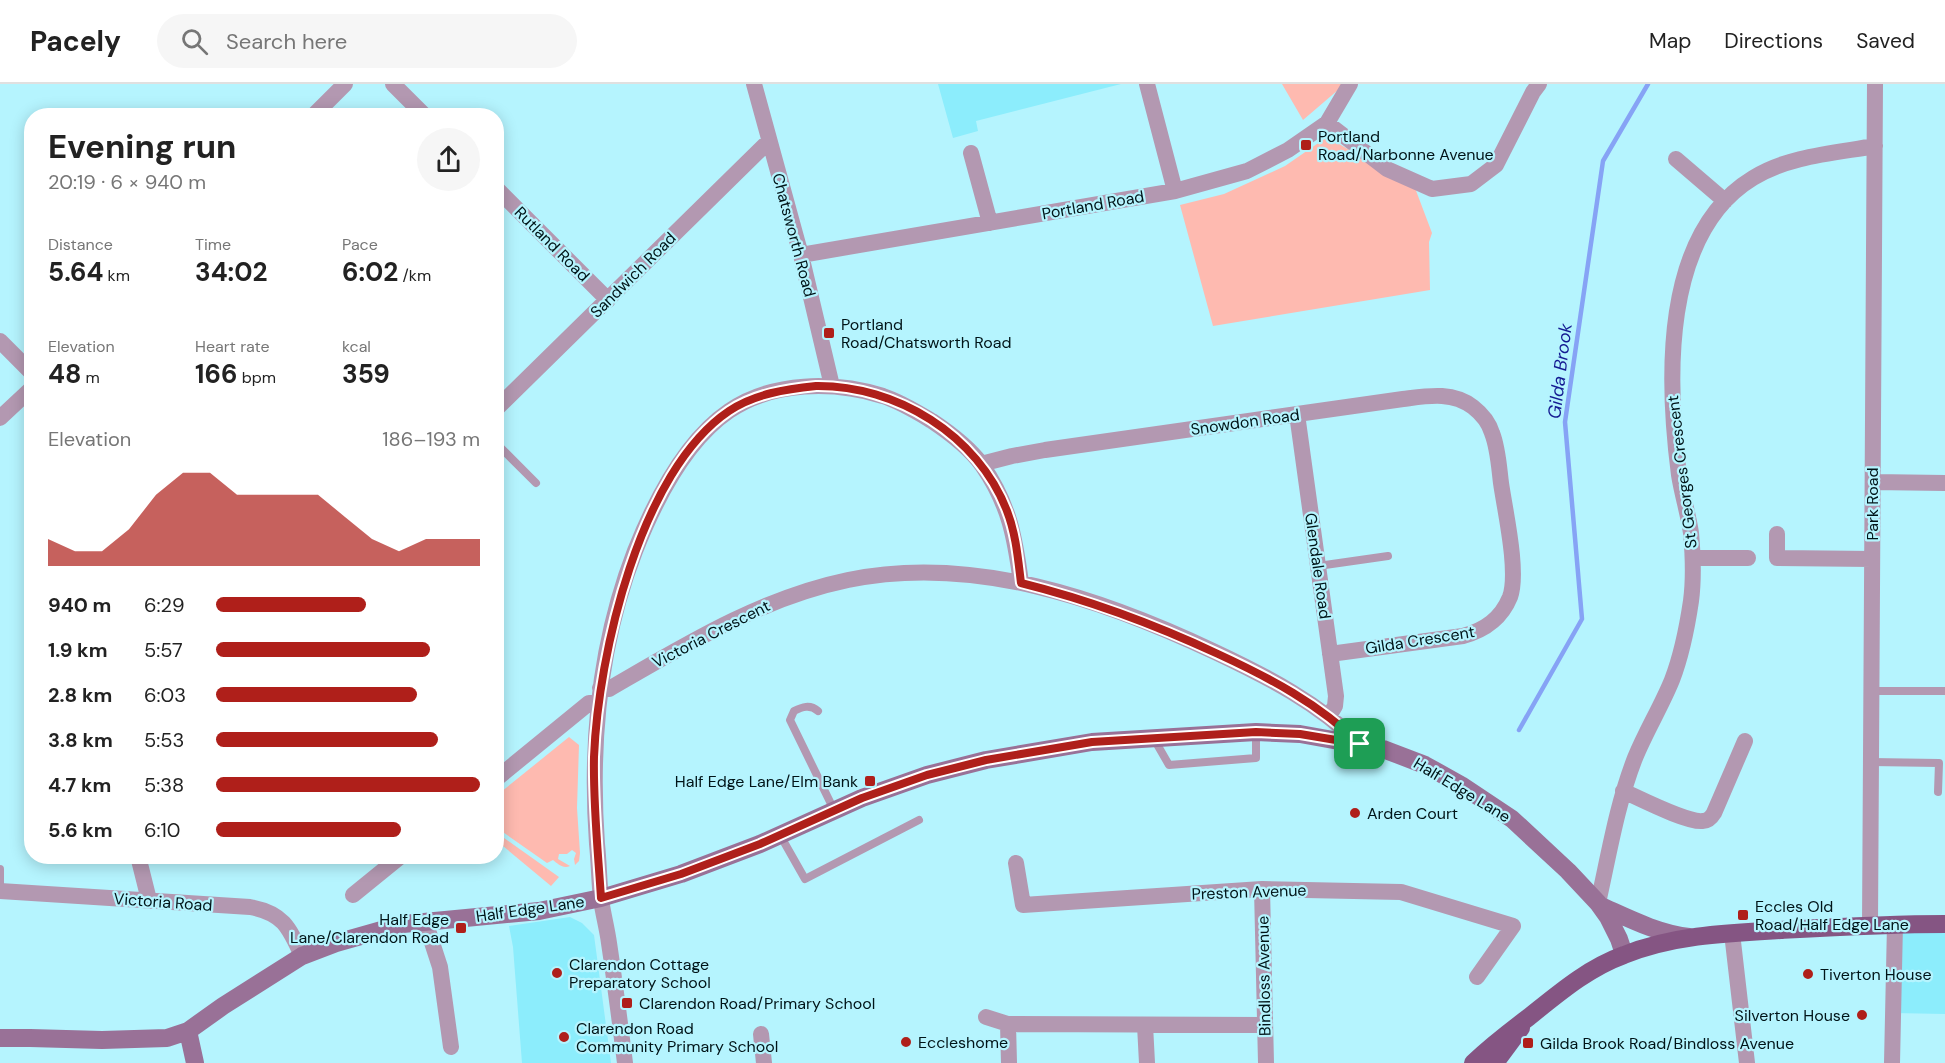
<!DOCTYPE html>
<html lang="en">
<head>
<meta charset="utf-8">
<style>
	:root { --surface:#fff; --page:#f6f6f6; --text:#222; --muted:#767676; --line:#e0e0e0; --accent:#af1f1a }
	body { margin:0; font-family:"DM Sans",sans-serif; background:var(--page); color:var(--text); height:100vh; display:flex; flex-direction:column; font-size:22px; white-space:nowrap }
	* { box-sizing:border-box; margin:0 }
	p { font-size:20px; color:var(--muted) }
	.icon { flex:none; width:33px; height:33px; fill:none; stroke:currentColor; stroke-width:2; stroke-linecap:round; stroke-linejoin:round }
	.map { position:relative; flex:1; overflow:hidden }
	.drawer { position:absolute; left:24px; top:24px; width:480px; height:756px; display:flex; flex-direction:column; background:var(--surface); border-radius:24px; box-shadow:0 3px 15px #0003 }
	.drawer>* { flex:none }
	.pin { position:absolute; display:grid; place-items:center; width:51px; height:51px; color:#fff; margin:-26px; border-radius:12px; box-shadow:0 3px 9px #0006 }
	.round { display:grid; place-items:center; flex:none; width:63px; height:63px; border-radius:32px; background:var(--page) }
	.summary { display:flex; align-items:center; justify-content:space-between; height:102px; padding:0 24px }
	h1 { font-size:33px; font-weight:700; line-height:45px }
	.figures { display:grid; grid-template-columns:repeat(3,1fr); gap:9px; height:102px; padding:6px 24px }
	.figures div { display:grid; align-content:center }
	.figures b { font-size:26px; font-weight:700 }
	.figures small { font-size:16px; font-weight:400 }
	.figures p { font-size:16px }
	.chart { height:168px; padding:12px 24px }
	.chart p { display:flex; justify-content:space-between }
	.chart svg { width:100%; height:108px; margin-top:6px; fill:var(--accent); opacity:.7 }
	ul { padding:0 24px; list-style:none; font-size:20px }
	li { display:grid; grid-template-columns:96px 72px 1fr; align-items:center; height:45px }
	li i { height:15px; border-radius:8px; background:var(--accent) }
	header { display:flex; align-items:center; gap:36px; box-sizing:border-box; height:84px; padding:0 30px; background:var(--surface); border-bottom:2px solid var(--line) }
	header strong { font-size:28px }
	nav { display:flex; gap:33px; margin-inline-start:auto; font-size:21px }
	.search { width:420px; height:54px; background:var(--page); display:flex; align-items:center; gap:15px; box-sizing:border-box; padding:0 21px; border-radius:33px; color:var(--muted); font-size:22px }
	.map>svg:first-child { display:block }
	.built { fill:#8cedfc }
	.green { fill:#febab0 }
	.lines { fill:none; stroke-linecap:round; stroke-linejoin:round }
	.stream { stroke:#86a3f5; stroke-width:4.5 }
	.service { stroke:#b398b1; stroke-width:8 }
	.minor { stroke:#b398b1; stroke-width:16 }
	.secondary { stroke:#997197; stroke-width:18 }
	.primary { stroke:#855583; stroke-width:18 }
	.route-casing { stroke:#fff; stroke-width:12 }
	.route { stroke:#af1f1a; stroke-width:8 }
	.poi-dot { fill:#af1f1a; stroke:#b5f4fe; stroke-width:2 }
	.labels { text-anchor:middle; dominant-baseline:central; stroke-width:4.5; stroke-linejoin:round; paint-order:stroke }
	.poi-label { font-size:16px; fill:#001418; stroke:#b5f4fe; text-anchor:start }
	.street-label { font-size:16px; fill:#001418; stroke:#b5f4fe }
	.water-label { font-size:18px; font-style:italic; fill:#141b92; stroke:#b5f4fe }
</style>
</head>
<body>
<header>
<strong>Pacely</strong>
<div class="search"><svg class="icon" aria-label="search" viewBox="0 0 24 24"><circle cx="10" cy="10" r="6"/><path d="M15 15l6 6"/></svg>Search here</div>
<nav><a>Map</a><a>Directions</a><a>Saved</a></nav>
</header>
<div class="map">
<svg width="1945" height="979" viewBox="0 0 1945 979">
	<rect width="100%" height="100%" fill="#b5f4fe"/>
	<path class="built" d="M938,0h183l-145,37 2,10 -25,7z
		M570,833l12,6 12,12 17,128h-89l-9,-116 -4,-21z
		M1896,841h49v89l-52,-1z"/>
	<path class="green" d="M1282,0h61l-5,6 -35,30z
		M1327,53l88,51 17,45 -3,9 1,48 -217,36 -33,-121 44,-11 61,-28z
		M569,653l10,8 -2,63 3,45 -1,8 -4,4 -1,-6 2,-6 -4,-3 -5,4h-8l-1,5 12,7c-7,3 -12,-2 -17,-6l-6,3 -50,-35 -1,-32z
		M497,749l62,44 -8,9 -54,-45z"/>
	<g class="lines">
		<path class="stream" d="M1519,646l63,-111 -17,-197 38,-261 45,-77"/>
		<path class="service" d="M496,359l40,40
			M496,447h1
			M1318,482l70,-10
			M1871,607h74
			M818,627c-8,-7 -16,-4 -24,0l-4,9 44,90
			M1154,655l15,26 87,-7v-26
			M1871,678l68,1 -1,29
			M780,751l25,44 114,-59
			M0,785v22"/>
		<path class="minor" d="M393,0l32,32
			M754,0l47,171 31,131
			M1147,0l28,107
			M313,32l32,-32
			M1327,39l60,46 45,20 39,-5 25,-19 37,-73 6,-8
			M971,69l19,70
			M1676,75l49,42
			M496,104l112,112
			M801,171l374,-64 72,-20 41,-21 39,-27 23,-39
			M0,257l32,32
			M496,325l273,-268
			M1297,330l39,282 -1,10 -6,10
			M0,334l32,-30
			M981,380l31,-8 33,-6 358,-51c24,-3 49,-8 70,8 9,7 16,16 19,26 6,15 7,34 9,50 4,28 18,89 9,114 -9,22 -25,33 -47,39l-133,18
			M1873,398l72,1
			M1777,450v24l95,1
			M1693,474h55
			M600,604l9,1c76,-44 152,-91 239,-109 125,-26 255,19 367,72 53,25 103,51 145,92
			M496,695l93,-76h10
			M1623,707c16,7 64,32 80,30 5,0 8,-3 11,-8l31,-72
			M138,772l10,40v5
			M1016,779l7,42 239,-16 139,3 112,34 -36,51
			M1262,805l4,174
			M0,807l250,16c33,6 39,20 52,49
			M353,811l48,-39
			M1598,819c11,-49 19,-99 37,-145 11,-27 26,-51 37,-78 10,-26 15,-52 19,-79 3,-23 2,-46 0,-68 -3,-20 -9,-39 -12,-58 -12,-93 -18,-241 74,-297 35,-22 82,-25 122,-32
			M425,837l15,46 11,80
			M1870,841l5,-841
			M1732,849l15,130
			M986,933l22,7 256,1
			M1008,940l1,39
			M1145,941l2,38
			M761,950l3,29
			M625,979c-5,-40 -10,-80 -16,-120 -2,-15 -6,-29 -8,-44 -2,-18 -2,-36 -4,-55 -7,-98 2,-200 38,-293 19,-48 50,-110 94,-140 44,-30 105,-30 154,-15 18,6 34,16 49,25 18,12 37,26 50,44 27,39 33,72 39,118
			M1892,979l3,-139"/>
		<path class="secondary" d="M1601,822c29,13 56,27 88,31
			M188,947l7,32
			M0,954h30l72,2 65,-2 21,-7 35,-25 79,-50 34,-13 67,-19 136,-13 62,-13 80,-24 79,-30 102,-46 65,-23 59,-15 106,-18 164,-10 44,2 83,15 42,16 36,20 51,34 56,52 30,32 10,14 11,22 5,15"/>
		<path class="primary" d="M1473,979c19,-18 36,-31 56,-46 30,-24 59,-49 95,-62 50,-20 104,-22 157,-25 55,-3 109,-6 164,-6
			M1495,979l26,-35"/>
	</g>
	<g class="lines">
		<defs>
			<path id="route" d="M816,302c80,-1 162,49 191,125 9,23 11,48 14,72 68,17 133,41 197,71 52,24 101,50 142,90l-60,-10 -44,-2 -164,10 -106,18 -59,15 -65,23 -102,46 -79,30 -80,24c-3,-47 -8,-94 -7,-141 4,-102 46,-286 135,-346 25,-17 57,-22 87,-25z"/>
		</defs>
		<use href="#route" class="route-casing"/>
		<use href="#route" class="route"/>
	</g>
	<g class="poi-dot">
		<rect x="1300" y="55" width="12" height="12" rx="3"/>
		<rect x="823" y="243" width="12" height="12" rx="3"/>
		<rect x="864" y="691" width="12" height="12" rx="3"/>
		<circle cx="1355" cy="729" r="6"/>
		<rect x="1737" y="825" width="12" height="12" rx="3"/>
		<rect x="455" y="838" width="12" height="12" rx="3"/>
		<circle cx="557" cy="889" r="6"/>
		<circle cx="1808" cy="890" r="6"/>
		<rect x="621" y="913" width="12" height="12" rx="3"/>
		<circle cx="1862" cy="931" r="6"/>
		<circle cx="564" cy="953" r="6"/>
		<circle cx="906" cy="958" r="6"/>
		<rect x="1522" y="953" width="12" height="12" rx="3"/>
	</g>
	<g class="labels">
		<g class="poi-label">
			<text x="1318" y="52">Portland<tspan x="1318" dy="18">Road/Narbonne Avenue</tspan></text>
			<text x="841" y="240">Portland<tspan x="841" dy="18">Road/Chatsworth Road</tspan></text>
			<text x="858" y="697" text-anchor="end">Half Edge Lane/Elm Bank</text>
			<text x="1367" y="729">Arden Court</text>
			<text x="1755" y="822">Eccles Old<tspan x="1755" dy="18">Road/Half Edge Lane</tspan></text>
			<text x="449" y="835" text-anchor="end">Half Edge<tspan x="449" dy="18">Lane/Clarendon Road</tspan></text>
			<text x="569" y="880">Clarendon Cottage<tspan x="569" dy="18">Preparatory School</tspan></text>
			<text x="1820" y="890">Tiverton House</text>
			<text x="639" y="919">Clarendon Road/Primary School</text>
			<text x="1850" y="931" text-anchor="end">Silverton House</text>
			<text x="576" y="944">Clarendon Road<tspan x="576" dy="18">Community Primary School</tspan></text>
			<text x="918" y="958">Eccleshome</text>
			<text x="1540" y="959">Gilda Brook Road/Bindloss Avenue</text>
		</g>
		<g class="street-label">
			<text transform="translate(1093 121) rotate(-10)">Portland Road</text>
			<text transform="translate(794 151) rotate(75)">Chatsworth Road</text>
			<text transform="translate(552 160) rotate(45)">Rutland Road</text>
			<text transform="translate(633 191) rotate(-45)">Sandwich Road</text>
			<text transform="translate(1245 338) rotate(-8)">Snowdon Road</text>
			<text transform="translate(1682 388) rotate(-97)">St Georges Crescent</text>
			<text transform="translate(1872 420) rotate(-90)">Park Road</text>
			<text transform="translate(1318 482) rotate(82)">Glendale Road</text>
			<text transform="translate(711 550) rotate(-27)">Victoria Crescent</text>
			<text transform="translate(1420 556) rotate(-9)">Gilda Crescent</text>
			<text transform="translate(1462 706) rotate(31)">Half Edge Lane</text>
			<text transform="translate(1249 808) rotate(-2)">Preston Avenue</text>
			<text transform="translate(163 818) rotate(4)">Victoria Road</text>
			<text transform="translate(530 825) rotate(-8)">Half Edge Lane</text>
			<text transform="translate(1264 892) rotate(-91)">Bindloss Avenue</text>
		</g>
		<g class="water-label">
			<text transform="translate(1560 287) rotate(-83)">Gilda Brook</text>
		</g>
	</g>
</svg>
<div class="pin" style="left:1360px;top:660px;background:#1e9e55"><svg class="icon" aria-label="arrive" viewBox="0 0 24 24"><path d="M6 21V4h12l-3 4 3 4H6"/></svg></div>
<section class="drawer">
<div class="summary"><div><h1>Evening run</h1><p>20:19 · 6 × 940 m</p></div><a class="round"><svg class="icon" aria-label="share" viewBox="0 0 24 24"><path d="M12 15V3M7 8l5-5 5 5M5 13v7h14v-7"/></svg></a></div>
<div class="figures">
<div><p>Distance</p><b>5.64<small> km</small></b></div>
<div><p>Time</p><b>34:02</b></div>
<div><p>Pace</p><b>6:02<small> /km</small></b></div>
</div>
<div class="figures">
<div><p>Elevation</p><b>48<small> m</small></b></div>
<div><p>Heart rate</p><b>166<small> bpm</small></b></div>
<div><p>kcal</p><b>359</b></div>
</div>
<div class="chart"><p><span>Elevation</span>186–193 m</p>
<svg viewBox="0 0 160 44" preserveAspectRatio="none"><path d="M0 44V33L10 38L20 38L30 29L40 15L50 6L60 6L70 15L80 15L90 15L100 15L110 24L120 33L130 38L140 33L150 33L160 33V44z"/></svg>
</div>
<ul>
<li><b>940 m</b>6:29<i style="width:57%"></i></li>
<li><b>1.9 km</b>5:57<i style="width:81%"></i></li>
<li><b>2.8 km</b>6:03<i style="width:76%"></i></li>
<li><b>3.8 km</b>5:53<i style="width:84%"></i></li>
<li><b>4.7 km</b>5:38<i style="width:100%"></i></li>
<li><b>5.6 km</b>6:10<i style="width:70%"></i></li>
</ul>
</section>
</div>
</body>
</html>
